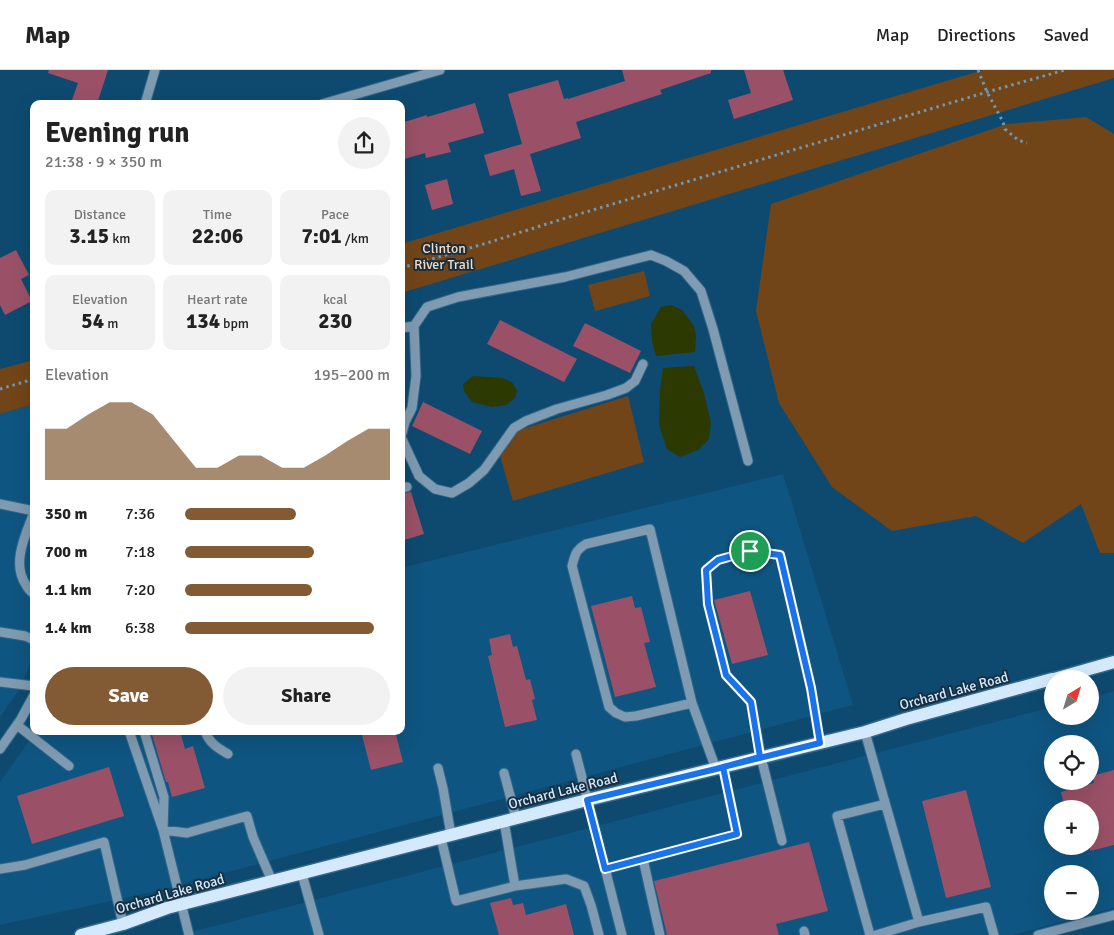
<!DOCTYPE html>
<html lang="en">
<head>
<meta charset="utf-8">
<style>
	:root { --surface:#fff; --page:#f2f2f2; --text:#222; --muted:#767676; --line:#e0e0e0; --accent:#825b34 }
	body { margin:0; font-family:Signika,sans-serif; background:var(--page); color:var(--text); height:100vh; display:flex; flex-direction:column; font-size:19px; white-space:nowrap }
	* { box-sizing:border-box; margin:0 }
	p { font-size:16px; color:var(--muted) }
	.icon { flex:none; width:28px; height:28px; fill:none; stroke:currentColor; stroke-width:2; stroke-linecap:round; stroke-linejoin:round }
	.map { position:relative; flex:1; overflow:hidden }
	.side { position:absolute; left:30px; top:30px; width:375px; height:635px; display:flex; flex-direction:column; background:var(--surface); border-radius:10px; box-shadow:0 5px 20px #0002 }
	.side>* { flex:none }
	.needle { width:32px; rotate:38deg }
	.tools { position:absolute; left:1044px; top:600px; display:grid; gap:10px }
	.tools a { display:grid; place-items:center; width:55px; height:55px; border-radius:50%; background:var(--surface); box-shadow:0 5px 20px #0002; font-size:25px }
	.pin { position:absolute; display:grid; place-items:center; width:42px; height:42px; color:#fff; margin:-21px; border:2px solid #fff; border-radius:50%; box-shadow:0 1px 5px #0007 }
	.round { display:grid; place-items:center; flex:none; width:52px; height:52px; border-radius:26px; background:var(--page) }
	.summary { display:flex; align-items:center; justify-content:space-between; height:85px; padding:0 15px }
	h1 { font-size:28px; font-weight:800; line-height:38px }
	.figures { display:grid; grid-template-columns:repeat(3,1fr); gap:8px; height:85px; padding:5px 15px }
	.figures div { display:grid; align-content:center; border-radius:10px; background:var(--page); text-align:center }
	.figures b { font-size:21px; font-weight:800 }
	.figures small { font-size:14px; font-weight:400 }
	.figures p { font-size:14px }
	.chart { height:140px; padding:10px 15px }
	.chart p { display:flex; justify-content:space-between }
	.chart svg { width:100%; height:90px; margin-top:5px; fill:var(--accent); opacity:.7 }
	.button { display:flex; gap:10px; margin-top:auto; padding:10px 15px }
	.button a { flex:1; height:58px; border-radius:30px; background:var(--accent); color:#fff; font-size:20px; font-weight:800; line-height:58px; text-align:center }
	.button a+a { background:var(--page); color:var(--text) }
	ul { padding:0 15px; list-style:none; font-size:16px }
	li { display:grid; grid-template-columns:80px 60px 1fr; align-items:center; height:38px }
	li i { height:12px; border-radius:6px; background:var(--accent) }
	header { display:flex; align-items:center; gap:30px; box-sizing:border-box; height:70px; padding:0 25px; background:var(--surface); border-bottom:1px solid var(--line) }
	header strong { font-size:24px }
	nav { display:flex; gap:28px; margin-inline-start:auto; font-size:18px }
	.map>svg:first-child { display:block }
	.built { fill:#0f5581; fill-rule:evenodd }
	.green { fill:#724518 }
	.water { fill:#2c3900 }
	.building { fill:#9a5167 }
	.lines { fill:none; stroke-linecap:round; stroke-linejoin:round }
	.minor-casing { stroke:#326789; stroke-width:11 }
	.major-casing { stroke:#326789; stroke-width:15 }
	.path { stroke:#6f98b5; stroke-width:3; stroke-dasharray:2.5 4; stroke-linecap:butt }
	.minor { stroke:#7f9bb1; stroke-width:9 }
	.major { stroke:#d4eafc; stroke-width:12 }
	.route-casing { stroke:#fff; stroke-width:10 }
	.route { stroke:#1a73e8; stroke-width:6 }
	.labels { text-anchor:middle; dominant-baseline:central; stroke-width:4; stroke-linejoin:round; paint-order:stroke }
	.park-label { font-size:14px; fill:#fcdbbf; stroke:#172f40 }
	.street-label { font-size:14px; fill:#d4eafd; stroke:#172f40 }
</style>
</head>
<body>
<header>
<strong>Map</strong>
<nav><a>Map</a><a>Directions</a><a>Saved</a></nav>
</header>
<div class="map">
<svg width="1114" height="865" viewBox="0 0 1114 865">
	<rect width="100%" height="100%" fill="#0e4a70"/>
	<path class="built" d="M34,334v248l-13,35 -21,30v-303z
		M783,404l70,231 -696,186 -157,34v-143l36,-51h365v-163z
		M1114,621v217l-102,27h-832l872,-228v9h38v-18zM1052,674h38v37h-38zM1052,739h38v37h-38zM1052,804h38v37h-38z"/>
	<path class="green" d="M983,0h131v8l-713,215v-49z
		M1086,47l28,17v419h-14l-19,-49 -58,39 -47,-27 -84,15 -60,-44 -53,-84 -23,-92 15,-107 236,-80z
		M644,201l6,25 -55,15 -7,-26z
		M34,290v44l-34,10v-45z
		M628,326l16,66 -131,39 -13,-45 16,-25z"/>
	<path class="water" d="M671,235l11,5 12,16 2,10 -1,16 -39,4 -4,-15 -1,-17 10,-17z
		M694,296l10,27 7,30 -2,16 -11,11 -18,7 -13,-8 -8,-24 1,-34 3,-23z
		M473,306l29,2 10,4 5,9 -2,7 -9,7 -14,2 -20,-5 -8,-11 -1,-7z"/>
	<path class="building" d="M49,0h59l-11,34h-14l-11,-4 6,-17 -30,-10z
		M622,0h89v3l-51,17 2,4 -86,28 5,16 -51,16 11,37 -20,5 -7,-27 -24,7 -6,-21 38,-11 -14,-50 50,-14 6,19 4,-1v1l57,-18z
		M744,0h39l10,30 -59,19 -6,-19 23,-7z
		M475,33l9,30 -36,10 3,9 -25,6 -1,-5 -24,7v-37l26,-8v2z
		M447,109l6,25 -21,6 -7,-25z
		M16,180l13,25 -8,4 11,22 -27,14 -5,-10v-47z
		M500,250l77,39 -13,23 -77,-38z
		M585,253l56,28 -11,22 -57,-27z
		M423,332l59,29 -12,23 -58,-28z
		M411,422l13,42 -23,7v-47z
		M750,521l18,64 -36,9 -18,-64z
		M632,526l3,12 6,-1 9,35 -6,1 12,44 -41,10 -24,-91z
		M510,564l3,13 4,-1 9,34 4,-1 5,20 -3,1 5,20 -32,7 -17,-71 4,-1 -3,-16z
		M151,661h29l5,18 8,-3 12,42 -33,9 -4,-15h-2z
		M361,661h34l8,31 -32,8z
		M109,697l15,49 -92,28 -15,-48z
		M1114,700v75l-24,6v-42h-25l-4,-17 33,-9 -2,-7z
		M966,720l25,97 -45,11 -24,-97z
		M809,772l19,69 -52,13 3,11h-112l-13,-54z
		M511,828l2,7 10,-2 3,12 40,-11 8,31h-75l-9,-32z"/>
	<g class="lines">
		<defs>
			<path id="minor" d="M145,34l10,-34
				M322,34l118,-34
				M401,258l13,-2
				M643,294l-8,17 -9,7 -19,7 -50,14 -31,12 -12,7 -30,42 -15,13 -17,10 -17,-4 -16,-13 -18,-39 4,-15 7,-14 4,-32 -2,-50 13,-19 31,-10 107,-20 86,-22 15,6 18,10 17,20 12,38 35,132
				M401,418l6,-1
				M0,434l34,7
				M34,442c-8,22 -23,51 -8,73 2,4 5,7 8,9
				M0,562l25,4 9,4
				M0,612l34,4
				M692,633l-56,13 -11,1 -9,-4 -7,-6 -37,-141c3,-12 4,-16 14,-22l64,-15 42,174 24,66
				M17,655l52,41
				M129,661l34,99 24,3 60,-17 6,21 19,44
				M144,661l20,66 -1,33 26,105
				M205,661c4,12 13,17 23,23
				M865,662l54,190 -43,13
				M0,679l21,-30 13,-24
				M576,684l46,181
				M438,698l5,20 8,47
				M504,703l12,45
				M504,751l11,65
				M441,768l15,63 59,-15 51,-7 18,7 7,19 8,30
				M782,771l-21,-84 -10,-55 -25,-27 -18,-71 -2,-34 12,-10 32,-9 30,4 31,133 9,55
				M643,789l17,76
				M0,799l25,-4 79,-23 19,82
				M605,799l132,-35 -14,-67
				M302,804l17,61
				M919,852l67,-15 8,28
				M804,861l1,4
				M870,865l-33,-119 48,-12
				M1038,865l76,-20"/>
			<path id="major" d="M1054,609l60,-17
				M81,865l42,-11 44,-16 420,-108 278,-68 41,-13 146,-40"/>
		</defs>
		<use href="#minor" class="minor-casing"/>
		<use href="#major" class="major-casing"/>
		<path class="path" d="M978,0l9,22 16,30 2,7 13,11 9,3
			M401,198l86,-25 69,-22 431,-129 78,-22
			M0,319l34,-10"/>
		<use href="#minor" class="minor"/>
		<use href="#major" class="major"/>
	</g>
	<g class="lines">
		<defs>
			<path id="route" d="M750,481l-32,9 -12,10 2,34 18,71 25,27 9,55 -44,12 -129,31 18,69 132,-35 -14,-67 97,-24 -9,-55 -31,-133 -30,-4"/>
		</defs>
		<use href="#route" class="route-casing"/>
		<use href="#route" class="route"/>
	</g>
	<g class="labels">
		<g class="park-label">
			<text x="444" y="178">Clinton<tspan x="444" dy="16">River Trail</tspan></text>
		</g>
		<g class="street-label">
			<text transform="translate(954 621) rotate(-15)">Orchard Lake Road</text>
			<text transform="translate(563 721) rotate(-14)">Orchard Lake Road</text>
			<text transform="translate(170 824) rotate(-16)">Orchard Lake Road</text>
		</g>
	</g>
</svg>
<div class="tools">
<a><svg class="needle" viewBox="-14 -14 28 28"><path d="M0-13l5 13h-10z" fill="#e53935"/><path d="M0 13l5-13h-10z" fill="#767676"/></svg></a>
<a><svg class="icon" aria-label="locate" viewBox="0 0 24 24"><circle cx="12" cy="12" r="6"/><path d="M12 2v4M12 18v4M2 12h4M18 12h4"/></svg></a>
<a>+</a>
<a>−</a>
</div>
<div class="pin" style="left:750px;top:481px;background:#1e9e55"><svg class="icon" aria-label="arrive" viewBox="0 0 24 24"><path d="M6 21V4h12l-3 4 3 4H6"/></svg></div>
<section class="side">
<div class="summary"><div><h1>Evening run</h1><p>21:38 · 9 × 350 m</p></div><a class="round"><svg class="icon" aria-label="share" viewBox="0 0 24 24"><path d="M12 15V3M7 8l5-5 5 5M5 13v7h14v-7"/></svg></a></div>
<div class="figures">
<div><p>Distance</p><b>3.15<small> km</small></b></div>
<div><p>Time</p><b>22:06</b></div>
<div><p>Pace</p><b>7:01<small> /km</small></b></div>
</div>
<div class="figures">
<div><p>Elevation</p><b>54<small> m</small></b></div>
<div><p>Heart rate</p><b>134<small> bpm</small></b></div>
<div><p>kcal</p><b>230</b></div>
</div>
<div class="chart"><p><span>Elevation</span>195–200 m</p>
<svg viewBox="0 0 160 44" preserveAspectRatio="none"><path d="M0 44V19L10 19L20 12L30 6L40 6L50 12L60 25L70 38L80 38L90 32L100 32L110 38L120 38L130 32L140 25L150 19L160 19V44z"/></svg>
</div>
<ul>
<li><b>350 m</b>7:36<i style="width:54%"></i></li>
<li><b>700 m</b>7:18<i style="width:63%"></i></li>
<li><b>1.1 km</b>7:20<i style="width:62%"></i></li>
<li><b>1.4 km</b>6:38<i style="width:92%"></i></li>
</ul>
<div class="button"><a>Save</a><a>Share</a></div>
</section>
</div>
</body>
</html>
